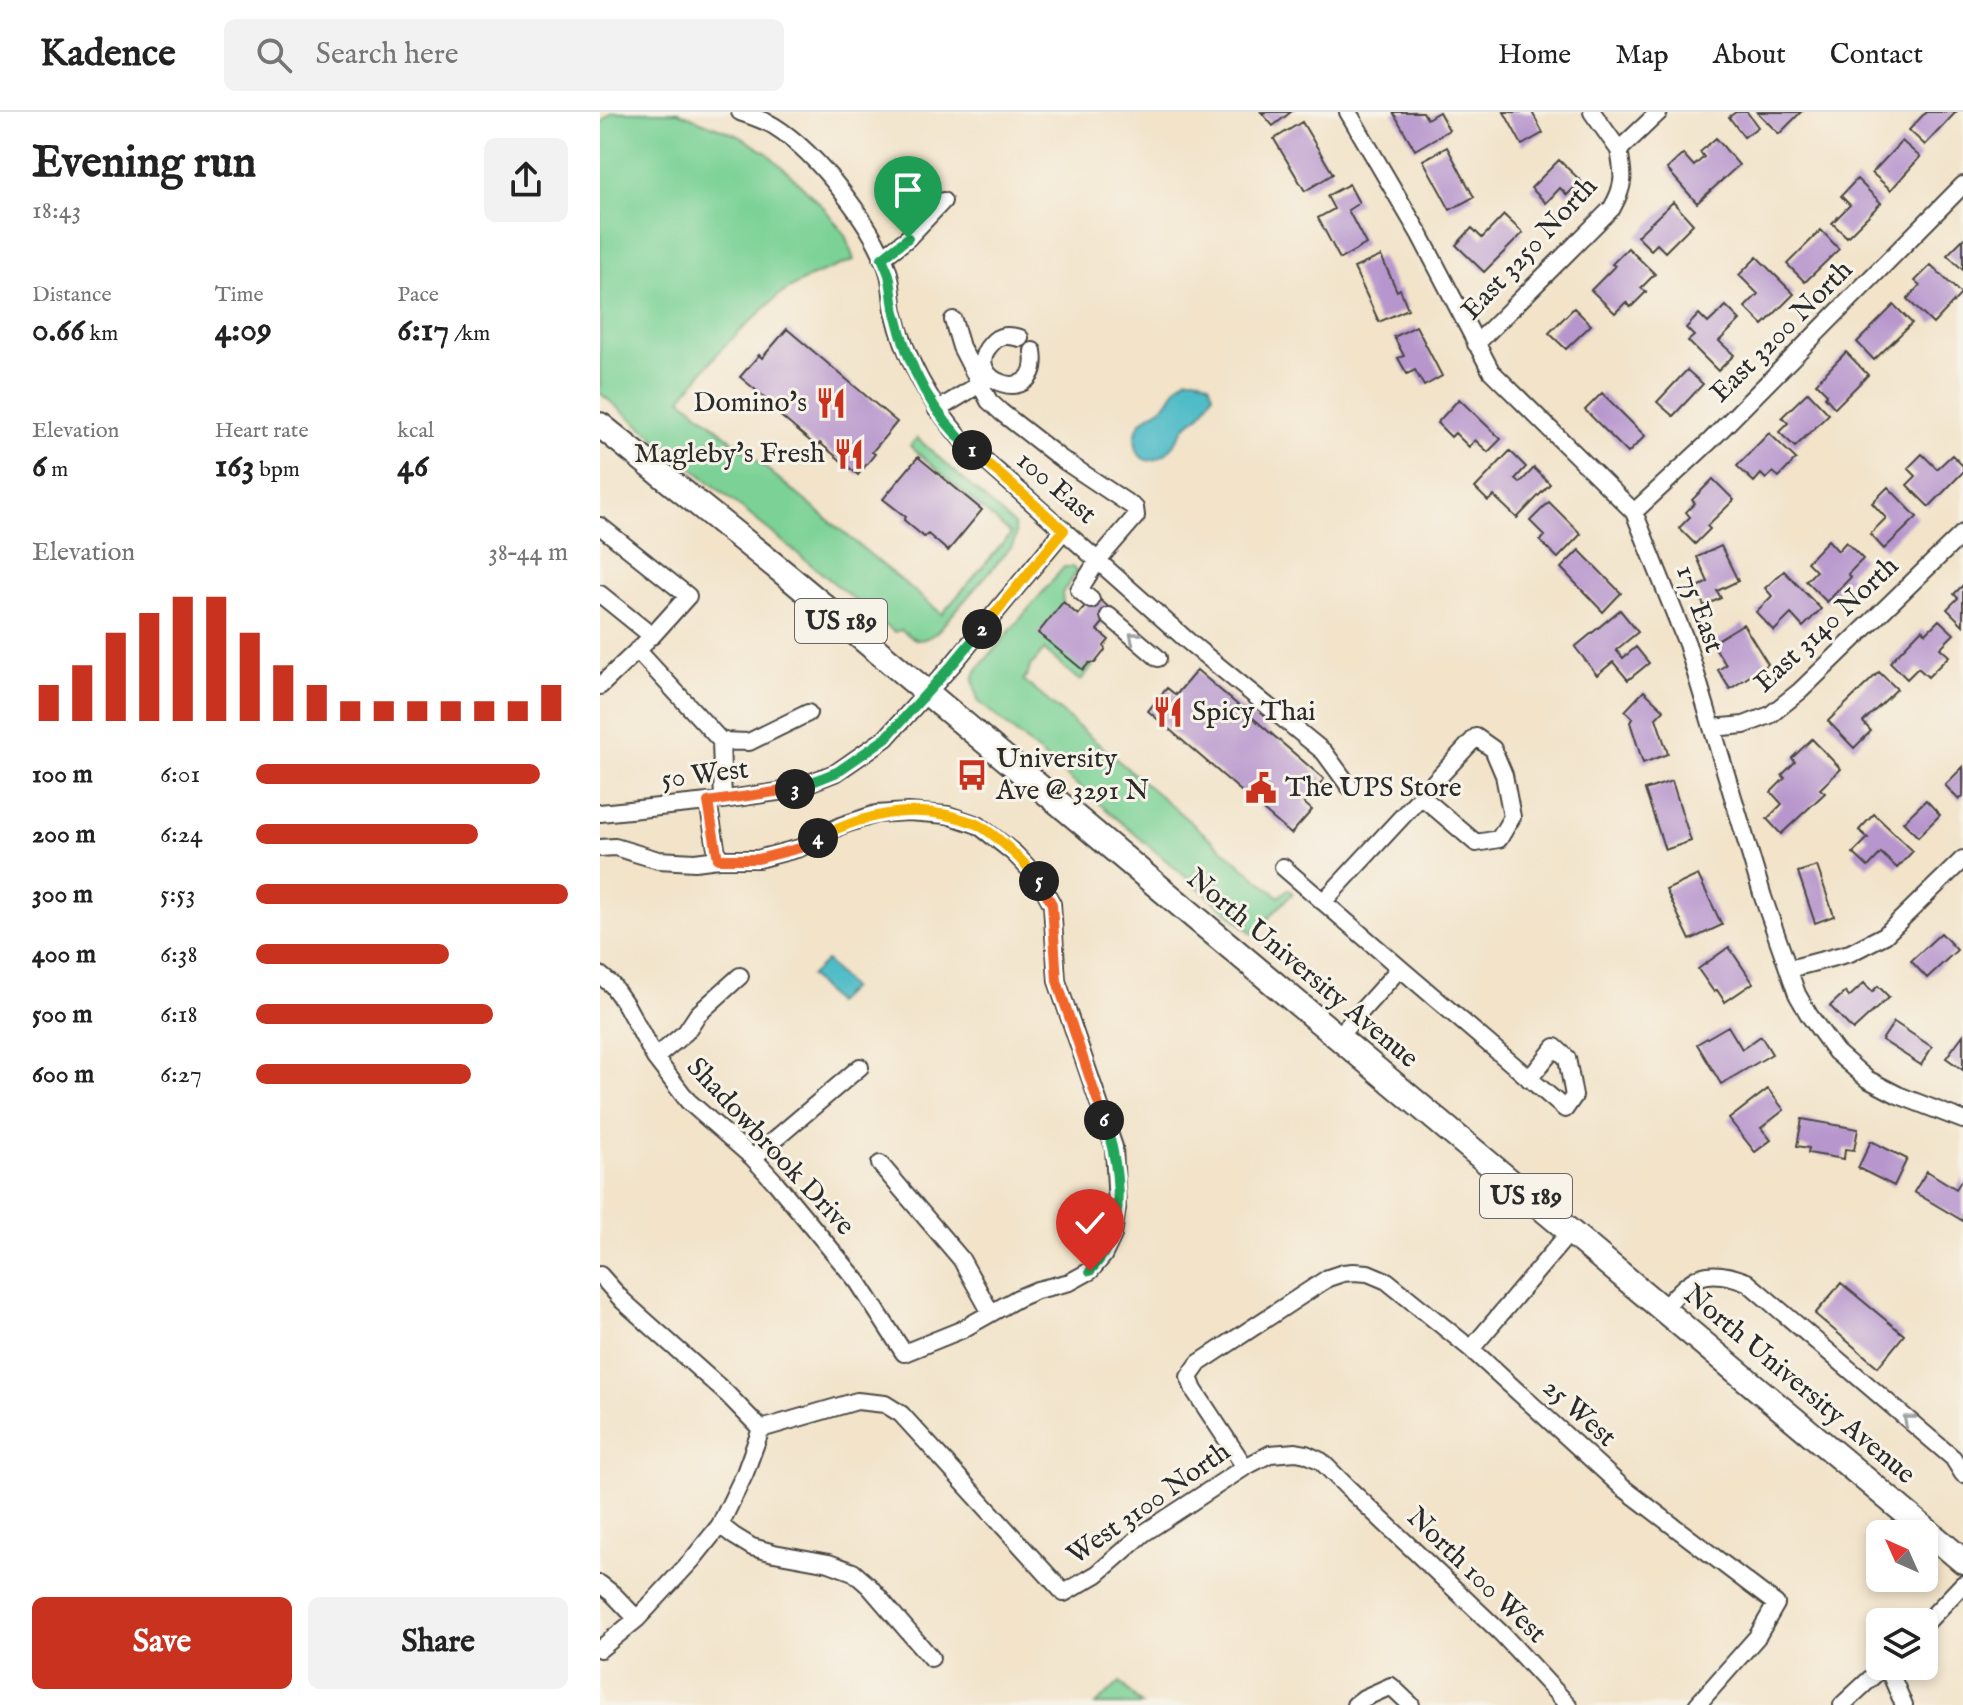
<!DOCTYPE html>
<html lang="en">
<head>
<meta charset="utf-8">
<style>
	:root { --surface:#fff; --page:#f2f2f2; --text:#222; --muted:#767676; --line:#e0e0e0; --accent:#c8321e }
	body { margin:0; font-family:"IM FELL English",serif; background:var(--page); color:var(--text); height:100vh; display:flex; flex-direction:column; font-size:30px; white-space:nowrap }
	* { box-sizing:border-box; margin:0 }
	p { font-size:26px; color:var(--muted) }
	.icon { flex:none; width:44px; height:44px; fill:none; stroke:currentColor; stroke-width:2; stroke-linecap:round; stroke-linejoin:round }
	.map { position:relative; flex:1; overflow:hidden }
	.drawer { display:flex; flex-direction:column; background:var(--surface); width:600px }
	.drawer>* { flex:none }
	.needle { width:52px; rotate:315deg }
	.controls { position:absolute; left:1266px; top:1408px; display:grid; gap:16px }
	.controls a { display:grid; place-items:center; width:72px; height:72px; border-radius:12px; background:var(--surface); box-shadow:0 4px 12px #0003; font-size:40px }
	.pin { position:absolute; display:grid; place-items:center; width:68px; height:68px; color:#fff; margin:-82px -34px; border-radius:50% 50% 50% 0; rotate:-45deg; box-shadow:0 0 8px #0007 }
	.pin .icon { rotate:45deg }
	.km { position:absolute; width:40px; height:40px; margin:-20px; border-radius:50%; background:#222; color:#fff; font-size:22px; line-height:40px; text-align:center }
	.round { display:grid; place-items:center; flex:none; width:84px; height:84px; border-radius:12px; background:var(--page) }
	.summary { display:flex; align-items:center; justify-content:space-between; height:136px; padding:0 32px }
	h1 { font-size:44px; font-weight:700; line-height:60px }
	.stats { display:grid; grid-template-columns:repeat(3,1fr); gap:12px; height:136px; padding:8px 32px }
	.stats div { display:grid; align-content:center }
	.stats b { font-size:34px; font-weight:700 }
	.stats small { font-size:22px; font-weight:400 }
	.stats p { font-size:22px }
	.chart { height:224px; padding:16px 32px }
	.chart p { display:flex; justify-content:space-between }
	.chart svg { width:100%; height:144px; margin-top:8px; stroke:var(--accent); stroke-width:6 }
	.cta { display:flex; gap:16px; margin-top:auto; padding:16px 32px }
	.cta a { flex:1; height:92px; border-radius:12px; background:var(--accent); color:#fff; font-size:32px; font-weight:700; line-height:92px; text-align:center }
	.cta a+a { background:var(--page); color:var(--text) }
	ul { padding:0 32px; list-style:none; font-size:26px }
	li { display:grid; grid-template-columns:128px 96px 1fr; align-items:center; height:60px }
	li i { height:20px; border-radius:10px; background:var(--accent) }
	header { display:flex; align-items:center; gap:48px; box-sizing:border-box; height:112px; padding:0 40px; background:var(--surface); border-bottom:2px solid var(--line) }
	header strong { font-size:38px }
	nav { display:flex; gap:44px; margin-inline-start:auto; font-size:28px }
	.search { width:560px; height:72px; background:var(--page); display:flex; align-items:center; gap:20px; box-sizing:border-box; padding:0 28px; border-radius:12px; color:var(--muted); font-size:30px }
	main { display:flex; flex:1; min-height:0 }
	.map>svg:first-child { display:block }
	.green { fill:#7bd296; stroke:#537e60; stroke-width:2 }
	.water { fill:#4fbcc7; stroke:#3d7479; stroke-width:2 }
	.building { fill:#b796cd }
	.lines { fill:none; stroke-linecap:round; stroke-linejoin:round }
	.minor-casing { stroke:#494743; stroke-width:20 }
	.highway-casing { stroke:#494743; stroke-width:28 }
	.minor { stroke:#fff; stroke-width:16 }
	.highway { stroke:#fff; stroke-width:24 }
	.oneway { stroke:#a0a0a0 }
	.split-1-casing { stroke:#fff; stroke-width:16 }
	.split-2-casing { stroke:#fff; stroke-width:16 }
	.split-3-casing { stroke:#fff; stroke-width:16 }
	.split-4-casing { stroke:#fff; stroke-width:16 }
	.split-5-casing { stroke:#fff; stroke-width:16 }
	.split-6-casing { stroke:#fff; stroke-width:16 }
	.split-7-casing { stroke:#fff; stroke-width:16 }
	.split-1 { stroke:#22a559; stroke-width:10 }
	.split-2 { stroke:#f5b400; stroke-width:10 }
	.split-3 { stroke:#22a559; stroke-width:10 }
	.split-4 { stroke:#f0652b; stroke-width:10 }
	.split-5 { stroke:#f5b400; stroke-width:10 }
	.split-6 { stroke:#f0652b; stroke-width:10 }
	.split-7 { stroke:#22a559; stroke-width:10 }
	.labels { text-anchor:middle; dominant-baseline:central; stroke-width:6; stroke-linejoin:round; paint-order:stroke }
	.shield { fill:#f7f3e8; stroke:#686764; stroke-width:2 }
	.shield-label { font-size:26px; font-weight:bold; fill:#2b2b2b }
	.street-label { font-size:28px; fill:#2b2b2b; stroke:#f7f3e8 }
	.poi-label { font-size:28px; fill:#2b2b2b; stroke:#f7f3e8; text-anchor:start }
</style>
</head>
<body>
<header>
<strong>Kadence</strong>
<div class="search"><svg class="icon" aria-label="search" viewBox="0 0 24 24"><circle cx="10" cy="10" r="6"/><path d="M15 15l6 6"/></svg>Search here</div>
<nav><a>Home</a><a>Map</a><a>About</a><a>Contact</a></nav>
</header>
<main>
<section class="drawer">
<div class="summary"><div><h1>Evening run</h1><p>18:43</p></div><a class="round"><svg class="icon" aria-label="share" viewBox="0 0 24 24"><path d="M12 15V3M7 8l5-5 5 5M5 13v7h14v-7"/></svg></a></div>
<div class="stats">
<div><p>Distance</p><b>0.66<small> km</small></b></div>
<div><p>Time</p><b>4:09</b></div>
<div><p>Pace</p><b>6:17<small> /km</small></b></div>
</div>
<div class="stats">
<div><p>Elevation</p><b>6<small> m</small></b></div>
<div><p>Heart rate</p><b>163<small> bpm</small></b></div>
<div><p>kcal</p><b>46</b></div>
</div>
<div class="chart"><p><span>Elevation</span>38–44 m</p>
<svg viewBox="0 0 160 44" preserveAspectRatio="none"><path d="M5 44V33M15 44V27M25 44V17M35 44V11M45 44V6M55 44V6M65 44V17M75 44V27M85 44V33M95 44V38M105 44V38M115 44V38M125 44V38M135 44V38M145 44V38M155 44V33"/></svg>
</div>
<ul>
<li><b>100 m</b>6:01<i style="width:91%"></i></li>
<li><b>200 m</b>6:24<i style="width:71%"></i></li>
<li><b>300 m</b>5:53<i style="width:100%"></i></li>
<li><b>400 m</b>6:38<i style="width:62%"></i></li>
<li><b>500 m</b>6:18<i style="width:76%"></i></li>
<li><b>600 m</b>6:27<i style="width:69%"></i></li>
</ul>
<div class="cta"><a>Save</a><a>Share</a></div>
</section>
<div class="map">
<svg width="1363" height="1593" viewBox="0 0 1363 1593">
	<rect width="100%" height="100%" fill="#f7f3e8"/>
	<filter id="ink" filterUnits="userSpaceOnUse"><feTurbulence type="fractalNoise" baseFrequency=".0125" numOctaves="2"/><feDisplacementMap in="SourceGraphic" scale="16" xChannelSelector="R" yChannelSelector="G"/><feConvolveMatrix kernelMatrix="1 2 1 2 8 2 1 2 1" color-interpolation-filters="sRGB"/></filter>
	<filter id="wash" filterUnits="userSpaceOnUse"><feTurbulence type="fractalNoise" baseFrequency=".006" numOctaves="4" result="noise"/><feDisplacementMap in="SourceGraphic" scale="32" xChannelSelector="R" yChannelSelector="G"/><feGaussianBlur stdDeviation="1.8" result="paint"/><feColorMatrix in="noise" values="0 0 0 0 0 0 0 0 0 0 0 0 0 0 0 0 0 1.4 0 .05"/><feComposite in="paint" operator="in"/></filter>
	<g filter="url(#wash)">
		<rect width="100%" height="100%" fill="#f2e3c9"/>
		<path class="green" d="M12,0h66l61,24 28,17 29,27 28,28 21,27 9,25 -44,17 -31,18 -57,53 -41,50 261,216 69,-80 -101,-88 7,-8 97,87 2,11 -4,10 -75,86c-16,12 -22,9 -36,-2l-7,2 -294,-239v-269z
			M464,455h8l5,5 -15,21 1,9 20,68 6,-7 4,3 -13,15 -36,-31 -14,17 -2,7 -5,6 256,217 9,-8 5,4 -40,41 -275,-233 -5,-21 3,-9z
			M520,1570l22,23h-46z"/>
		<path class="water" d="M588,266h10l11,5 4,11c-4,7 -8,16 -13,21 -5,5 -11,7 -15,12 -8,12 -14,27 -29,32 -20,8 -25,-21 -17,-34 6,-10 16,-12 25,-19 10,-10 9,-20 24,-28z
			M226,849l25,27 -16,15 -25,-27z"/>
		<g id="blocks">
			<path class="building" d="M661,0h30l-18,14z
				M793,0h30l4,7 12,-7 10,18 -34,20z
				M904,0h28l11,21 -21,12z
				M1136,0h11l11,15 -14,10 -15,-20z
				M1157,0h44l-22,22z
				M1326,0h30l-31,33 -16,-15z
				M702,10l31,52 -28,17 -31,-52z
				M1116,26l23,27 -42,38 -30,-34 16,-15 11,12 10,-9 -4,-5z
				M1302,29l18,16 -29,33 -19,-17z
				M847,35l27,50 -24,13 -27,-50z
				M959,48l22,21 -14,14 -7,-7 -14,15 -15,-15z
				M1257,67l24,24 -34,34 -15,-14 18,-18 -9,-9z
				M749,72l10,19 -11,7 18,34 -26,15 -22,-41 16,-9 -7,-13z
				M1073,90l20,22 -28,28 -8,-8 -6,6 -14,-14z
				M904,103l19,18 -39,39 -28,-27 16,-17 10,10z
				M1221,118l18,19 -34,33 -18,-18z
				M1363,127v31l-16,-15z
				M1028,136l27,26 -14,14 5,4 -15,15 -5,-5 -11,11 -24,-23 24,-24 -3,-2z
				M781,144l16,35 3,-2 8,20 -29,13 -25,-54z
				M1157,145l37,37 -31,31 -18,-18 13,-13 -19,-19z
				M1331,153l30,29 -28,30 -26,-25 13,-14 -5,-4z
				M1294,193l18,18 -38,37 -17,-18z
				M1126,194l14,14 -21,21 15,14 -16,16 -30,-30 6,-5 -8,-8 13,-14 9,9z
				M974,196l17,17 -25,24 -17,-16z
				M816,214l26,50 -18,10 -9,-16 -8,4 -9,-16 6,-2 -10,-19z
				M187,217l110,93 -25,30 3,2 -17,21 -38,-32 -3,4 -40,-34 3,-3 -40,-33 19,-22 3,3z
				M1246,240l22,23 -33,33 -10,-11 2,-3 -11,-11z
				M1087,258l16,14 -30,32 -16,-14z
				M1208,280l21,22 -34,33 -16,-15 9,-9 -6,-6z
				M1002,281l43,43 -17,17 -43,-43z
				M859,287l42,40 -13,13 -13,-12 -6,7 -14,-14 -4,4 -14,-14z
				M1169,321l27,26 -17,18 -6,-5 -7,7 -5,-5 -7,8 -17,-16z
				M910,339l16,16 -11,12 5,4 14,-15 16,16 -33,34 -23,-22 -6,5 -13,-13z
				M1322,342l15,15 15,-14 11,11v6l-34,35 -22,-22 9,-9 -8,-8z
				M318,345l64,53 -34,41 -20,-17 -4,3 -20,-17 2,-3 -23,-18z
				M1113,367l21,21 -27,26 3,3 -15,15 -16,-16 11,-11 -4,-5 9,-9 -3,-3z
				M1288,375l29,30 -33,32 -14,-15 16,-16 -14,-15z
				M949,390l32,32 -23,24 -18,-17 5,-5 -15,-15z
				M1228,428l10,11 8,-9 17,17 -15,15 3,3 -24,25 -21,-21 10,-10 -9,-9z
				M1121,434l17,35 -21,10 4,7 -17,8 -8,-18 12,-6 -11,-25z
				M979,438l42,43 -18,19 -42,-44z
				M1184,459l37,38 -18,18 -12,-13 -17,17 -18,-19 16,-16 -7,-8z
				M1363,473v40l-16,-16 11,-11 -4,-4z
				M495,483l18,16 -16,19 12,10 -5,6 1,4 -10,13h-6l-6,7 -45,-37 25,-31 15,13z
				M1020,498l18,22 -22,18 7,8 13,-11 13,16 -21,17 -15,-18 -16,13 -22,-28z
				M1339,508l15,14 -14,14 9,8 -21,21 -10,-9 -11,11 -17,-17 32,-33 4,4z
				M1143,512l25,40 -38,25 -12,-19 8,-5 -14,-22z
				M597,558l127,109 -20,24 8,7 -21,24 -143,-123 19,-23 9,7z
				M1279,560l18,17 -34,33 8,9 -17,17 -26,-27z
				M1044,579l20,19 -8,8 12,36 -25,9 -13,-41 3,-3 -8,-8z
				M1212,627l29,30 -21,20 5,4 -44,41 -14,-15 15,-15 -11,-12 14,-14 -3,-3 13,-13 -3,-4z
				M1363,655v29l-4,4 -14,-15z
				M1072,669l19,60 -26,9 -20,-60z
				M1326,688l14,15 -22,22 -15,-15z
				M1274,702l39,37 -16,17 -16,-15 -13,14 -15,-14 15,-15 -9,-8z
				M1217,754l17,50 -19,7 -17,-51z
				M1098,763l24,50 -32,15 -24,-50z
				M1341,821l16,17 -30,28 -16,-17z
				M1129,835l24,36 -28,19 -8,-12 -3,2 -16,-23z
				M1264,871l8,9 6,-6 11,11 -36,33 -23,-24 15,-14 4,5z
				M1294,910l38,25 -11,18 -39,-25z
				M1128,914l14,23 19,-13 11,18 -51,30 -24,-40z
				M1363,923v35l-17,-12z
				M1168,977l16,21 -23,18 10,12 -16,12 -26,-33z
				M1202,1007l56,10 -4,21 -9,-1 -1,10 -36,-6 1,-5 -12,-2z
				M1271,1029l36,18 -13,27 -36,-18z
				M1327,1059l29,18 7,-11v43l-49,-29z
				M1241,1171l63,52 -26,32 -63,-53z"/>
		</g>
	</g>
	<g filter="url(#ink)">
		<use href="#blocks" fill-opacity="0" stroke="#494743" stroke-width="2"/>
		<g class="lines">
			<defs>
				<path id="minor" d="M140,0c11,4 24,8 34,14 42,26 102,101 115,148 3,12 3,25 5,37 12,50 35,90 68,129l227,202 135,110 25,34
					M748,0l72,123 71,136 143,141 53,132 76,253 34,97 12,21 27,37 31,27 31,16 65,25
					M992,0l27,38
					M282,146l26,-20 35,-37
					M353,208l8,27 19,37 7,-6
					M420,226c-11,-3 -21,-4 -29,6 -33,36 51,67 42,7
					M876,232l136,-136c13,-23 12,-32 7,-58l40,-38
					M337,298l43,-26 9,17 12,11 59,46 75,50 1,8 -38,44 -19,30 12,10
					M1034,400l75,-70 254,-257
					M0,414l88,70 -36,40 -52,-42
					M509,504l49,42
					M37,538l84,91 2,59
					M0,574l45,-43
					M1112,616l32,-3 26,-10 30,-24 163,-158
					M121,629l28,1 59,-29
					M108,690l10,57
					M0,701l108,-11 83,-12 46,-18 49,-34 66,-73 112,-135
					M0,736l15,-1 43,13 37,2 23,-3h40l42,-11 40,-22 36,-12 32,-2 40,3 30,10 36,28 24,25 14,26 5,77 57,166 3,61 -4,27 -10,21 -13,15 -20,11 -33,8 -19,8 -57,32 -57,23 -46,-71 -82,-99 -23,-25 -65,-57 -33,-43 -29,-53 -14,-20 -12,-10
					M683,755l117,101
					M723,790l153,-165 17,12 11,26 8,42 -13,22 -23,4 -55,-47
					M1189,857l61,-16 35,-18 78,-76
					M737,926l63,-70 165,141 9,-13 -7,-38 -12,-11 -26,32
					M55,946l31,-26 12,-18 42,-38
					M153,1046l107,-91
					M280,1052l81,95 30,54
					M0,1163l23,26 104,93 34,35
					M1062,1198c29,-31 40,-46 85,-28l206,176 10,16
					M871,1237l98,-116
					M645,1355l-51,-77 -5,-13 10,-14 129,-85 15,-5 10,-1 15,1 19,8 84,68 151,138 154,117 -19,33 -60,68
					M120,1413l14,11 18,11 22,6 55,10 24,9 16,14 62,72
					M0,1472l13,10 24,25
					M1324,1513l39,-41
					M0,1537l37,-30 55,-59 28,-35 25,-52 16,-44 96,-28 28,3 16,10 163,179 33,-19 47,-41 101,-66 25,-13 26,-2 10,2 15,7 25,25 156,148 66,71
					M1287,1554l17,39
					M755,1593l9,-7 27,-12 20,19
					M1242,1593l42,-39"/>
				<path id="highway" d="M0,313l189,152 1174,984"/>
			</defs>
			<use href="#minor" class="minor-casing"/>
			<use href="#highway" class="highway-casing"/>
			<use href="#minor" class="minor"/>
			<use href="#highway" class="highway"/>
		</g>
		<defs><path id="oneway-chevron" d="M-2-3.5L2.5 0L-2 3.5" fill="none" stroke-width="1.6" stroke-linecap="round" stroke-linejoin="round" transform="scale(2)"/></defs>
		<g class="oneway">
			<use href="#oneway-chevron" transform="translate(534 525) rotate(-140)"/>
			<use href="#oneway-chevron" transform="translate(1308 1308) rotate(-140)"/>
		</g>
	</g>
	<g class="lines" filter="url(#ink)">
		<defs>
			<path id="split-1" d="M308,126l-26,20c2,5 5,11 7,17 3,12 3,25 6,37 12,52 36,101 77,138"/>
			<path id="split-2" d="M372,338l92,80 -82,99"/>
			<path id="split-3" d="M195,677l42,-17 49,-34 66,-73 30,-36"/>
			<path id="split-4" d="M195,677l-87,13 10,57h40l42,-11 18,-10"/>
			<path id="split-5" d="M218,726c49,-26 104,-36 156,-15 19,8 53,41 65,58"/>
			<path id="split-6" d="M439,769l13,23 5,77 47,139"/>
			<path id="split-7" d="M490,1159c10,-11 19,-23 23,-38 10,-34 3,-80 -9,-113"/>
		</defs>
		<use href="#split-1" class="split-1-casing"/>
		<use href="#split-2" class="split-2-casing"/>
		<use href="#split-3" class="split-3-casing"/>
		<use href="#split-4" class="split-4-casing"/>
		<use href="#split-5" class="split-5-casing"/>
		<use href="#split-6" class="split-6-casing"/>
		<use href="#split-7" class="split-7-casing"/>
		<use href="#split-1" class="split-1"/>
		<use href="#split-2" class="split-2"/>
		<use href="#split-3" class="split-3"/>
		<use href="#split-4" class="split-4"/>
		<use href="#split-5" class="split-5"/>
		<use href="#split-6" class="split-6"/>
		<use href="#split-7" class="split-7"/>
	</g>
	<defs>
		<symbol id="restaurant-bare" viewBox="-9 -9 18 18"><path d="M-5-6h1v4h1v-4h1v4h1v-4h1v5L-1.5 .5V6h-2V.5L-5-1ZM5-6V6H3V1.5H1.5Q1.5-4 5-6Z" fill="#c8321e" stroke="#f7f3e8" stroke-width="2.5" paint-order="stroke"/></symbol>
		<symbol id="bus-bare" viewBox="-9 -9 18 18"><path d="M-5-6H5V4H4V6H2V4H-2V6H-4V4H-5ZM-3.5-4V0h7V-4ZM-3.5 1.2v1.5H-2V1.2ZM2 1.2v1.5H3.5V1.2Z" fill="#c8321e" stroke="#f7f3e8" stroke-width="2.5" paint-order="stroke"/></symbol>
		<symbol id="civic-bare" viewBox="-9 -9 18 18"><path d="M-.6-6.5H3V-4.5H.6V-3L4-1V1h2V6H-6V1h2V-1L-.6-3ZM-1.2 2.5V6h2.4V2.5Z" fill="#c8321e" stroke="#f7f3e8" stroke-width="2.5" paint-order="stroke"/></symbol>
	</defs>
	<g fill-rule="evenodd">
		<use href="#restaurant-bare" x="209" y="269" width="44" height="44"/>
		<use href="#restaurant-bare" x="227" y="320" width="44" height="44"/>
		<use href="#restaurant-bare" x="546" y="578" width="44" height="44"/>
		<use href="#bus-bare" x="350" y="641" width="44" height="44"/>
		<use href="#civic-bare" x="639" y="654" width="44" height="44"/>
	</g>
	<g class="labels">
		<g class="shield">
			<rect x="195" y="487" width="92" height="44" rx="6"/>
			<rect x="880" y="1062" width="92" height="44" rx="6"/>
		</g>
		<g class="shield-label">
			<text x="241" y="509">US 189</text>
			<text x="926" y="1084">US 189</text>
		</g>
		<g class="street-label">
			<text transform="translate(930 137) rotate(-47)">East 3250 North</text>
			<text transform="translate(1182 220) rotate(-45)">East 3200 North</text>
			<text transform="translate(456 376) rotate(41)">100 East</text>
			<text transform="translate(1099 497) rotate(70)">175 East</text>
			<text transform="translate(1227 513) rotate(-43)">East 3140 North</text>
			<text transform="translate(105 663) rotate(-7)">50 West</text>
			<text transform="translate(702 857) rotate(40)">North University Avenue</text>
			<text transform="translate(170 1035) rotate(47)">Shadowbrook Drive</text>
			<text transform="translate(1199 1273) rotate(40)">North University Avenue</text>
			<text transform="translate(979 1301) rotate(42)">25 West</text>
			<text transform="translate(549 1392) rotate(-35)">West 3100 North</text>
			<text transform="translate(876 1464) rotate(44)">North 100 West</text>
		</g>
		<g class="poi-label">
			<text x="207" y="291" text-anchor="end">Domino's</text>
			<text x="225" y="342" text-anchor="end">Magleby's Fresh</text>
			<text x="592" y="600">Spicy Thai</text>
			<text x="396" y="647">University<tspan x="396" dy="32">Ave @ 3291 N</tspan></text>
			<text x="685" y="676">The UPS Store</text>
		</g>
	</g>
</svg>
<div class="controls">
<a><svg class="needle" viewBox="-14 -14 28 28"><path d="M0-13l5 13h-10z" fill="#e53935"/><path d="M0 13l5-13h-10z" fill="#767676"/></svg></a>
<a><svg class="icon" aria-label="layers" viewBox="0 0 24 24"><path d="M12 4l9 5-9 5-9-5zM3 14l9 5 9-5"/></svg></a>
</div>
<div class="pin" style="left:308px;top:126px;background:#1e9e55"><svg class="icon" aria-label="arrive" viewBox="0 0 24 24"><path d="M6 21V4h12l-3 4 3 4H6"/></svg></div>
<div class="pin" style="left:490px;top:1159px;background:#d93025"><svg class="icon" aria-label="check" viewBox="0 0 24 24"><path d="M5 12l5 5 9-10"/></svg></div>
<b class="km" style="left:372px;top:338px">1</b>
<b class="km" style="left:382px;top:517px">2</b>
<b class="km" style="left:195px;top:677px">3</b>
<b class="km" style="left:218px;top:726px">4</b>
<b class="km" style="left:439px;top:769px">5</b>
<b class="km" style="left:504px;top:1008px">6</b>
</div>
</main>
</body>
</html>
